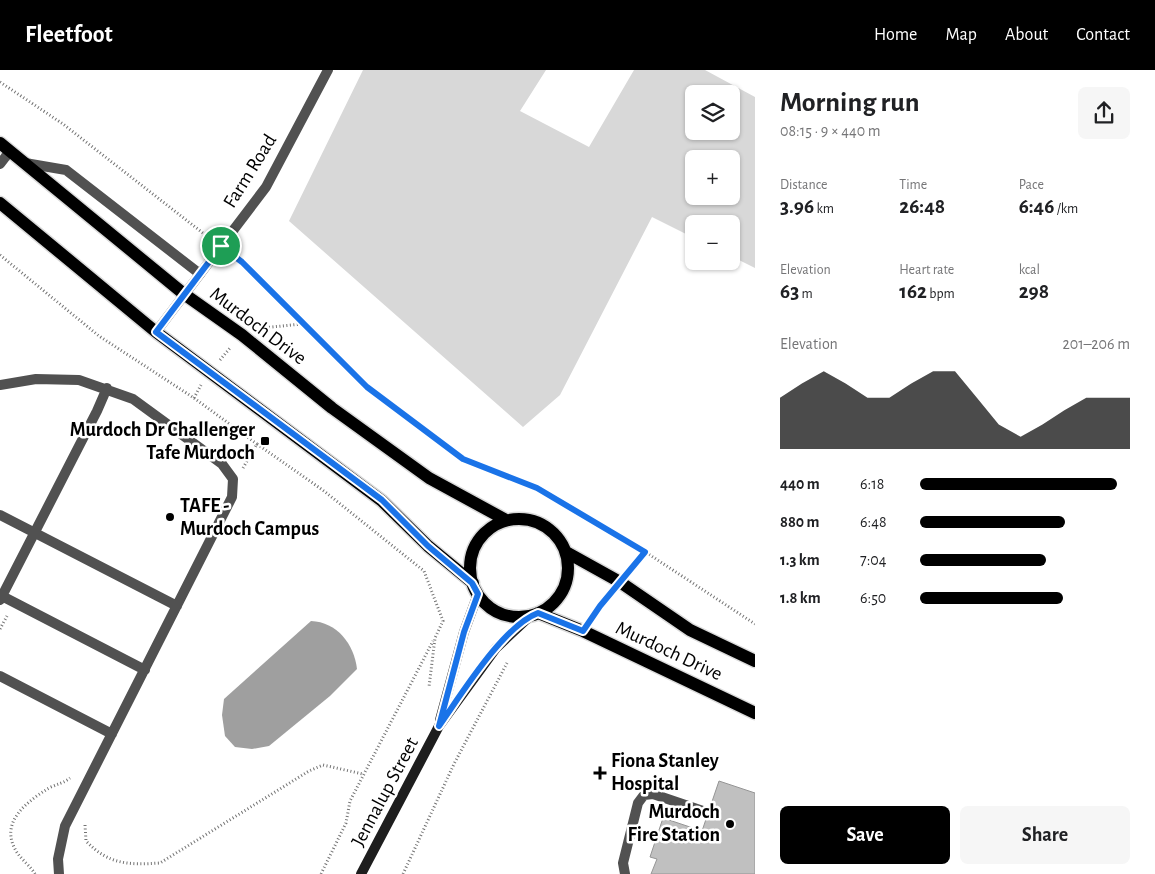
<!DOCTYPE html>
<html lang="en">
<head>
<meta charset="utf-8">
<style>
	:root { --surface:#fff; --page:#f6f6f6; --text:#202124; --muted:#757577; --accent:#000 }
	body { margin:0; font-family:"Alegreya Sans",sans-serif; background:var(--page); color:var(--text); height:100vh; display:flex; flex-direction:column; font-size:19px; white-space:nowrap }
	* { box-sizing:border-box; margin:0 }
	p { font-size:16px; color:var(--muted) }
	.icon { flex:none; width:28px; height:28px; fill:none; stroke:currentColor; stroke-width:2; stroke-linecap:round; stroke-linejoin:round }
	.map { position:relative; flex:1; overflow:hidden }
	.sheet { display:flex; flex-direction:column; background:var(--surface); width:400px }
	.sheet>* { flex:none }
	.fabs { position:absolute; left:685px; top:15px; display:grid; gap:10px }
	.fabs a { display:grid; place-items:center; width:55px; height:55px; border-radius:8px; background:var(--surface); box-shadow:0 1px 4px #0004; font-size:25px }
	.pin { position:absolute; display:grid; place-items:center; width:42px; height:42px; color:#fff; margin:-21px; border:2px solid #fff; border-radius:50%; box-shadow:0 1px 5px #0007 }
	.round { display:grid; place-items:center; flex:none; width:52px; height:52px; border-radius:8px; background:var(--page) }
	.headline { display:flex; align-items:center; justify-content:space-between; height:85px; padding:0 25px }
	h1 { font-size:28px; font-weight:700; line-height:38px }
	.metrics { display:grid; grid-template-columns:repeat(3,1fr); gap:8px; height:85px; padding:5px 25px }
	.metrics div { display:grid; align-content:center }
	.metrics b { font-size:21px; font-weight:700 }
	.metrics small { font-size:14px; font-weight:400 }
	.metrics p { font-size:14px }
	.chart { height:140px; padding:10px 25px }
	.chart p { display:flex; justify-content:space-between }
	.chart svg { width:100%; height:90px; margin-top:5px; fill:var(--accent); opacity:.7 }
	.cta { display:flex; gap:10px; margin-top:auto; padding:10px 25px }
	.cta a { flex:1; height:58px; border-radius:8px; background:var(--accent); color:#fff; font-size:20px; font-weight:700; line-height:58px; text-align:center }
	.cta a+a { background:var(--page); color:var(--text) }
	ul { padding:0 25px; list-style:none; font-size:16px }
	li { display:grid; grid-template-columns:80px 60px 1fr; align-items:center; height:38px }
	li i { height:12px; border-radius:6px; background:var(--accent) }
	header { display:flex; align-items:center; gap:30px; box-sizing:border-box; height:70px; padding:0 25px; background:var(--accent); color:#fff }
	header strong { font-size:24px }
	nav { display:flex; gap:28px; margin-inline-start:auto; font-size:18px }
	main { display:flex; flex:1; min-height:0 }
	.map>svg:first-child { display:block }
	.green { fill:#d8d8d8; fill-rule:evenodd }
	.water { fill:#9f9f9f }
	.building { fill:#c0c0c0; stroke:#959595 }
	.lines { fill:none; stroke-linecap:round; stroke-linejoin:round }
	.primary-casing { stroke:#dbdbdb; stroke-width:15 }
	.path { stroke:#737373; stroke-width:3; stroke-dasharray:1 2.5; stroke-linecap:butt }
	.lane { stroke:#515151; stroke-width:10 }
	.street { stroke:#515151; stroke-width:10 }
	.secondary { stroke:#1e1e1e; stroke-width:10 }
	.primary { stroke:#000; stroke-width:12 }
	.route-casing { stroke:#fff; stroke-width:10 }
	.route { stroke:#1a73e8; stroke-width:6 }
	.poi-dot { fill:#000; stroke:#fff; stroke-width:2 }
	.labels { text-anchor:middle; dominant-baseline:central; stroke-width:5; stroke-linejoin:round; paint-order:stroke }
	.street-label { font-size:20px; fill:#000; stroke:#fff }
	.poi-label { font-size:20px; font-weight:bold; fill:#000; stroke:#fff; text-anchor:end }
</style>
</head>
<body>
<header>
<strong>Fleetfoot</strong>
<nav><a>Home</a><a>Map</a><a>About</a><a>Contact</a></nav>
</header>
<main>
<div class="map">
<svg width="755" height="804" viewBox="0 0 755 804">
	<rect width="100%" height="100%" fill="#fff"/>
	<path class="green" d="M363,0h183l-26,41 69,36 45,-77h71l50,27v171l-24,-12v-32h-37v14l-42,-21 -92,178 -37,32 -234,-206zM694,24h37v37h-37zM694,89h37v37h-37z"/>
	<path class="water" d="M311,551c26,1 43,23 46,48l-27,27 -61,50 -17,3 -17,-2 -10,-11 -3,-21 2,-16z"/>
	<path class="building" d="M719,711l36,12v81h-104l6,-15 -7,-2 13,-39 39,13z"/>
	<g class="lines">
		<defs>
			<path id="primary" d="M0,73l184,151 58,41 90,73 97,70 77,42
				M0,133l156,129 226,169 46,45 45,37
				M470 498a49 49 0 1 1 98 0a49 49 0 1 1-98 0Z
				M566,482l54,30 70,48 65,31
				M538,543l45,18 172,82"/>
		</defs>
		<use href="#primary" class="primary-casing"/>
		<path class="path" d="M0,12l63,42 145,113
			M0,185l99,81 95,62 63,46
			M233,185l134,132 96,72 74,29 81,46 137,90
			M262,258l40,-4
			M220,290l10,-12
			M194,328l7,-13
			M243,398l14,-24 67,47 100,80 19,50 -8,17 -6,49
			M631,499l14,-17
			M592,548l17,-23
			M0,559l7,-13
			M85,755l1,16c23,24 43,24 74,22l149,-92 14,-6 40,9
			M35,804c-5,-9 -15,-15 -20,-25 -15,-28 13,-48 34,-61 8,-4 15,-5 21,-10
			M321,804l25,-51 4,-22 83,-160
			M403,804l51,-110 53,-101"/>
		<path class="lane" d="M25,93l41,7 134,104
			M0,94l10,-13
			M0,315l36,-6 43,1 54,19 89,65 11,15 -1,18 -167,329 -7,33 1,15
			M0,445l177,91
			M0,525l145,75
			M0,530l97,-189 10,-23
			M0,606l112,58
			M625,804l-2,-11 15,-60 6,-8 9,-1 50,17"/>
		<path class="street" d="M156,262l110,-145 62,-117"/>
		<path class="secondary" d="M440,650l24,-88 14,-38
			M361,804l78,-148 57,-78 34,-32"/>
		<use href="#primary" class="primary"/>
	</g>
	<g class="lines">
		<defs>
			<path id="route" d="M221,176l21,16 125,125 96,72 74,29 108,64 -45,54 -17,25 -45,-18c-35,13 -77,82 -99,113l25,-94 14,-38 -6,-11 -44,-37 -46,-46 -226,-168z"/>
		</defs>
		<use href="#route" class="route-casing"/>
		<use href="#route" class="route"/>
	</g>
	<g class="poi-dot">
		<rect x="260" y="366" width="10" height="10" rx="2.5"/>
		<circle cx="170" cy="447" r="5"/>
		<path d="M597.5 695.5h5v5h5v5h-5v5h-5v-5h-5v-5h5z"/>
		<circle cx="730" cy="754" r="5"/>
	</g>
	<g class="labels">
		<g class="street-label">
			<text transform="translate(250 101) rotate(-58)">Farm Road</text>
			<text transform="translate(258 256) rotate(37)">Murdoch Drive</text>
			<text transform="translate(669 581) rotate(25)">Murdoch Drive</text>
			<text transform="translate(385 722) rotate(-62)">Jennalup Street</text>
		</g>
		<g class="poi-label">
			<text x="255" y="360">Murdoch Dr Challenger<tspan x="255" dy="23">Tafe Murdoch</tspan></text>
			<text x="180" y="436" text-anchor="start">TAFE -<tspan x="180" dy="23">Murdoch Campus</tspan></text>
			<text x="611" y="691" text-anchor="start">Fiona Stanley<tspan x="611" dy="23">Hospital</tspan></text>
			<text x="720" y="742">Murdoch<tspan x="720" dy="23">Fire Station</tspan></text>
		</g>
	</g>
</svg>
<div class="fabs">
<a><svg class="icon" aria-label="layers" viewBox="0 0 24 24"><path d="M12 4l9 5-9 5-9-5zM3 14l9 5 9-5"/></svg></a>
<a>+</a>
<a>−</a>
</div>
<div class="pin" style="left:221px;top:176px;background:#1e9e55"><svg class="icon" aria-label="arrive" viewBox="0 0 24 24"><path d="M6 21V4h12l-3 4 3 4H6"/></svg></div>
</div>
<section class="sheet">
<div class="headline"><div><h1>Morning run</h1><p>08:15 · 9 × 440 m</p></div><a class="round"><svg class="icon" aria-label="share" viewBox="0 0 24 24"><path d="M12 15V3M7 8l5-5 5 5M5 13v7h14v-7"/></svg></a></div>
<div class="metrics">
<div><p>Distance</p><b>3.96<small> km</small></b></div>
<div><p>Time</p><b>26:48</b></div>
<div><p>Pace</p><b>6:46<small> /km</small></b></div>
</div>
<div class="metrics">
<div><p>Elevation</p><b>63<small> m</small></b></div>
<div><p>Heart rate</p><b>162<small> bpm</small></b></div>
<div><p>kcal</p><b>298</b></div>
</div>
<div class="chart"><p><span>Elevation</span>201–206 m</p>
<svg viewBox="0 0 160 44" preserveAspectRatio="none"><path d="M0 44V19L10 12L20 6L30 12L40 19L50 19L60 12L70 6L80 6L90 19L100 32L110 38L120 32L130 25L140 19L150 19L160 19V44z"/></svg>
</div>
<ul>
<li><b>440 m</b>6:18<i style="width:94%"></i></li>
<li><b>880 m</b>6:48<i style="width:69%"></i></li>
<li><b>1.3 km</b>7:04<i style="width:60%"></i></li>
<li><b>1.8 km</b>6:50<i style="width:68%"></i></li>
</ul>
<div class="cta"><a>Save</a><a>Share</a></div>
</section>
</main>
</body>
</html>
